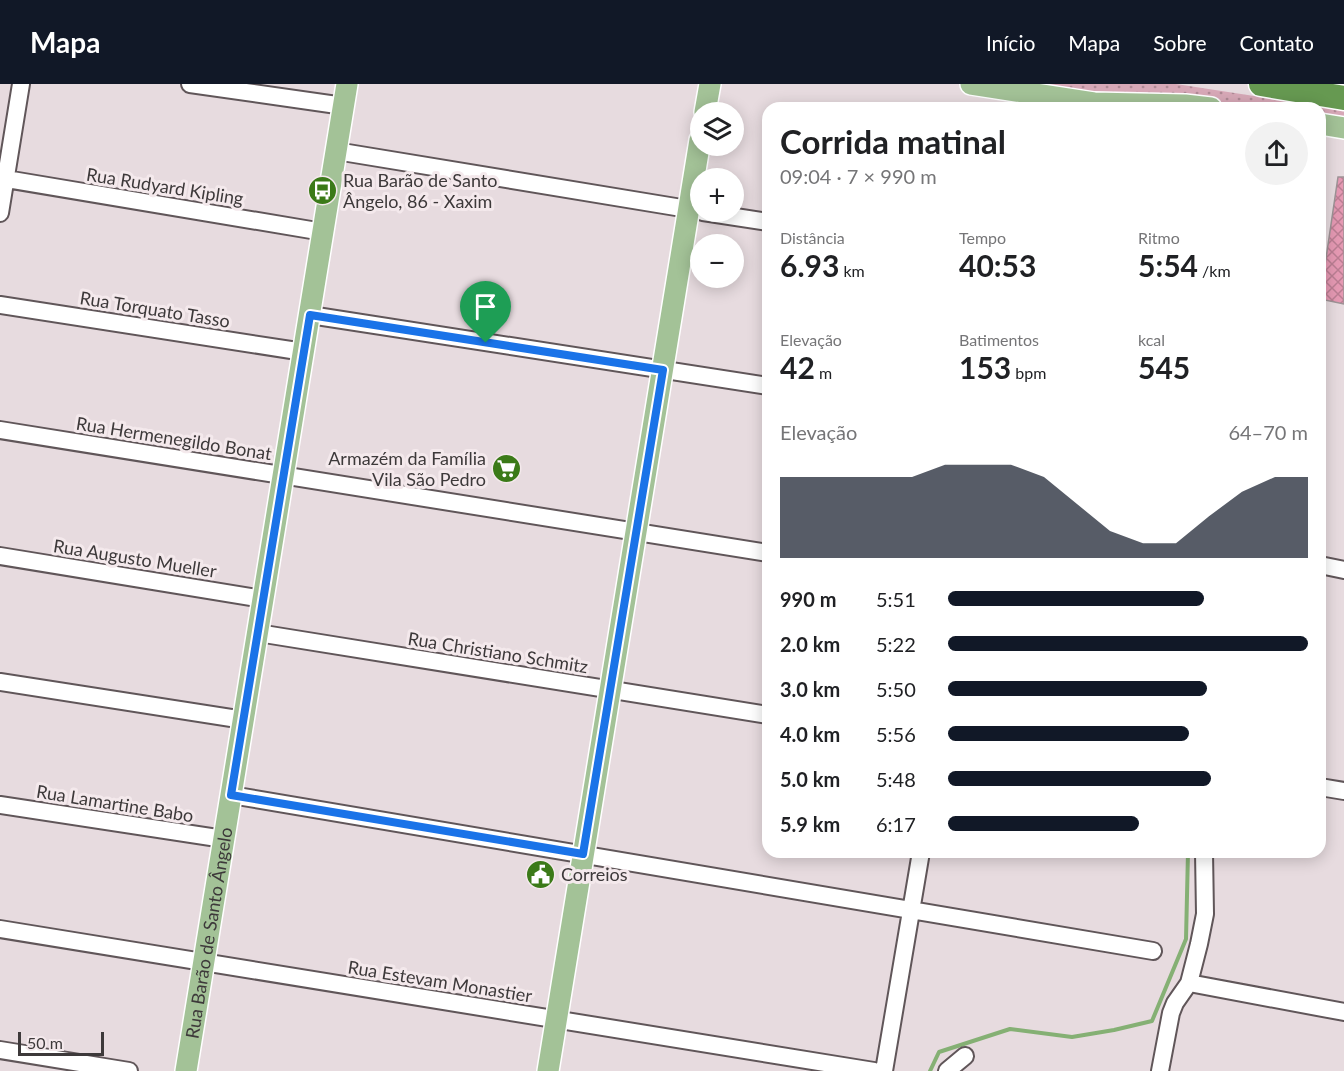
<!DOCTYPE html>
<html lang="pt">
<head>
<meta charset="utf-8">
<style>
	:root { --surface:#fff; --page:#f2f2f2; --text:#202124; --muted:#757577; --accent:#111827 }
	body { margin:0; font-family:Lato,sans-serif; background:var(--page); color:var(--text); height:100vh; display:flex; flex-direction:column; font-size:22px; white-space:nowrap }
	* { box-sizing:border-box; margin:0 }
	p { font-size:20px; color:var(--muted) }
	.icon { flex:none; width:33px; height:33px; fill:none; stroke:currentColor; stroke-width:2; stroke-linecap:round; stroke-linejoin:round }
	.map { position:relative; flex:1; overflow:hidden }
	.panel { position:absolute; left:762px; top:18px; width:564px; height:756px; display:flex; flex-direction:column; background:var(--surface); border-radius:18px; box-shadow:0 3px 15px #0003 }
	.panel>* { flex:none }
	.tools { position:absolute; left:690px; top:18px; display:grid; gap:12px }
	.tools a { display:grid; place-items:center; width:54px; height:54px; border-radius:50%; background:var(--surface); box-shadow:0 3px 15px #0003; font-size:30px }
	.scale { position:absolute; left:18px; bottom:15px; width:86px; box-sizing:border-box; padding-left:6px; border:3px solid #3d393a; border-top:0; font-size:16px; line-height:21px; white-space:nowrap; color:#3d393a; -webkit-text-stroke:4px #f4e9ec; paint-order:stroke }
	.pin { position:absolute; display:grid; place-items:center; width:51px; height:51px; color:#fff; margin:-62px -26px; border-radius:50% 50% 50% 0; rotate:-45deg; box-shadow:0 0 6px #0007 }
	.pin .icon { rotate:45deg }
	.round { display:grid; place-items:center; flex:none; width:63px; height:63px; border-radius:32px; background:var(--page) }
	.headline { display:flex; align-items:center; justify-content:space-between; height:102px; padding:0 18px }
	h1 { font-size:33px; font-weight:700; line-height:45px }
	.stats { display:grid; grid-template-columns:repeat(3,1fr); gap:9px; height:102px; padding:6px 18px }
	.stats div { display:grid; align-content:center }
	.stats b { font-size:30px; font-weight:700 }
	.stats small { font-size:16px; font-weight:400 }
	.stats p { font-size:16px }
	.chart { height:168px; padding:12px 18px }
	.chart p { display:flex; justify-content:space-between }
	.chart svg { width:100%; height:108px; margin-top:6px; fill:var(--accent); opacity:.7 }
	ul { padding:0 18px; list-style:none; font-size:20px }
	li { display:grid; grid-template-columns:96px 72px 1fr; align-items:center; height:45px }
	li i { height:15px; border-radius:8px; background:var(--accent) }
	header { display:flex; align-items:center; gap:36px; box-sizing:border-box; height:84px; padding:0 30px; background:var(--accent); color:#fff }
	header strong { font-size:28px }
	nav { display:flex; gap:33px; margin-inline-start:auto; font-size:21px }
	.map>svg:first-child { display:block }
	.grass { fill:url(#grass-dots) }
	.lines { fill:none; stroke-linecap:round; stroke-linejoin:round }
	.stream { stroke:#85b074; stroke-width:4 }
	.building { fill:url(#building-cross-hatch); stroke:#9e9396; stroke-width:1.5 }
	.minor-casing { stroke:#605659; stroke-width:20 }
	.major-casing { stroke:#fff; stroke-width:24 }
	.highway-casing { stroke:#fff; stroke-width:27 }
	.minor { stroke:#fff; stroke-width:16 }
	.major { stroke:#a3c297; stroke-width:21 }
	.highway { stroke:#669951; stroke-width:24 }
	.route-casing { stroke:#fff; stroke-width:12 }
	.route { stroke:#1a73e8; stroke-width:8 }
	.labels { text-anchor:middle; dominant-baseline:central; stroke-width:6; stroke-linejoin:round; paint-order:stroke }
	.poi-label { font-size:18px; fill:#3d393a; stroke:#f4e9ec; text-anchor:start }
	.street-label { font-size:18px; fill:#3d393a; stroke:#f4e9ec }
</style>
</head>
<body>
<header>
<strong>Mapa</strong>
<nav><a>Início</a><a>Mapa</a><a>Sobre</a><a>Contato</a></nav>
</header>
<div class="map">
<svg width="1344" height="987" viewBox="0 0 1344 987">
	<defs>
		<pattern id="grass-dots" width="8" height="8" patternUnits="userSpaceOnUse" patternTransform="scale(1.5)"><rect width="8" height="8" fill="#d7a8b7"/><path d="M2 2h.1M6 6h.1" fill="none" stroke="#b08a96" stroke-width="1.8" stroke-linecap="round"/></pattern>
		<pattern id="building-cross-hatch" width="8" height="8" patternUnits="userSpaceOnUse" patternTransform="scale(1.5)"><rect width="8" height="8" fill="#e599b3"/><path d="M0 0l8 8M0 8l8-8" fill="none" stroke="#bb7e93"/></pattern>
	</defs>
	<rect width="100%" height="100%" fill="#e7dbdf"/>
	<path class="grass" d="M1011,0h165l168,26v14l-24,-4v-12h-69l-74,-13 -61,1z"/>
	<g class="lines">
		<path class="stream" d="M930,987l9,-19 71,-23 62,8 42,-7 38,-9 34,-82 2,-87"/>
	</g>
	<path class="building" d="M1338,93h6v127l-24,-5z"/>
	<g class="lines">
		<defs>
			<path id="minor" d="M190,0l154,22
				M336,67l364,60
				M0,94l323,54
				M703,128l65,10
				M0,129l21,-129
				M0,221l304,47
				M310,231l458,71
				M0,346l768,123
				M0,472l263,43
				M1320,481l24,5
				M258,549l510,82
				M0,598l244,38
				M1320,703l24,4
				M231,711l922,156
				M0,721l224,34
				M0,845l874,142
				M1189,899l155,29
				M0,966l129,21
				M884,987l37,-219
				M947,987l18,-15
				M1160,987l11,-58 4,-10 14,-20 10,-39 6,-30 -1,-62"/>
			<g id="major">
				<path d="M971,0l123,19 91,2 26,3"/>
				<path d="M705,28l5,-28"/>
				<path d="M1320,40l24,4"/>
				<path id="s1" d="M186,987l161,-987"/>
				<path d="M548,987l152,-931"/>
			</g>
			<path id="highway" d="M1261,0l83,14"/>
		</defs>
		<use href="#minor" class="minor-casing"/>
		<use href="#major" class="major-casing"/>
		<use href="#highway" class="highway-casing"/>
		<use href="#minor" class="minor"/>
		<use href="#major" class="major"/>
		<use href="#highway" class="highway"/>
	</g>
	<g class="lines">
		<defs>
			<path id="route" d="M310,231l353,55 -80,484 -352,-59z"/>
		</defs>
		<use href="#route" class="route-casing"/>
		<use href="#route" class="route"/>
	</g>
	<defs>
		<symbol id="bus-disc" viewBox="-11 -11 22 22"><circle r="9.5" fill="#3b7a18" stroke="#f4e9ec"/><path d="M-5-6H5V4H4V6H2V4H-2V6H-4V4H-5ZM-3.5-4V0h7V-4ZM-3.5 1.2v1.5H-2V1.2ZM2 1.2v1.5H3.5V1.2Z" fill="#fff"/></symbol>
		<symbol id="supermarket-disc" viewBox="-11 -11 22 22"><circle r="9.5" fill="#3b7a18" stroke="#f4e9ec"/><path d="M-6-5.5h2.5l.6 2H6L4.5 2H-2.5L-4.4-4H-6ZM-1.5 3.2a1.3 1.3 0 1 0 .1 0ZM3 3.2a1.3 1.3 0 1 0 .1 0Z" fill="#fff"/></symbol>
		<symbol id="civic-disc" viewBox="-11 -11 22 22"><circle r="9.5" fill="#3b7a18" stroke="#f4e9ec"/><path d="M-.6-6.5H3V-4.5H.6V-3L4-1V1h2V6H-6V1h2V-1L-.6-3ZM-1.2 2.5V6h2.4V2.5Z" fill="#fff"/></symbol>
	</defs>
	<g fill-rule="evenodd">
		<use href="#bus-disc" x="306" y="90" width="33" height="33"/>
		<use href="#supermarket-disc" x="490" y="368" width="33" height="33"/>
		<use href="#civic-disc" x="524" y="774" width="33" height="33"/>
	</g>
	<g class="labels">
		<g class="poi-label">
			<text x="343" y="96">Rua Barão de Santo<tspan x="343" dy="21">Ângelo, 86 - Xaxim</tspan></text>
			<text x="486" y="374" text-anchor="end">Armazém da Família<tspan x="486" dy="21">Vila São Pedro</tspan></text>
			<text x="561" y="790">Correios</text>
		</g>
		<g class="street-label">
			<text transform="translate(165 102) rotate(9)">Rua Rudyard Kipling</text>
			<text transform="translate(155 225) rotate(9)">Rua Torquato Tasso</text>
			<text transform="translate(174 354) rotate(9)">Rua Hermenegildo Bonat</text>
			<text transform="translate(135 474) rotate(9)">Rua Augusto Mueller</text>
			<text transform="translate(498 568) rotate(9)">Rua Christiano Schmitz</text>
			<text transform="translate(115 719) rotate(9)">Rua Lamartine Babo</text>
			<text stroke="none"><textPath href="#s1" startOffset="140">Rua Barão de Santo Ângelo</textPath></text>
			<text transform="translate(440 897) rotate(9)">Rua Estevam Monastier</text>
		</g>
	</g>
</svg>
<div class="tools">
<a><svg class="icon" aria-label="layers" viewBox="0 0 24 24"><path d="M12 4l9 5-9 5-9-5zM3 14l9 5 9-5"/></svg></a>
<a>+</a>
<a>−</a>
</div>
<div class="scale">50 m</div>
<div class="pin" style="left:486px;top:259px;background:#1e9e55"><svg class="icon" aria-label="arrive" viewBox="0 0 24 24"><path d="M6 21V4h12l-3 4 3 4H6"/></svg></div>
<section class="panel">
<div class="headline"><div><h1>Corrida matinal</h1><p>09:04 · 7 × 990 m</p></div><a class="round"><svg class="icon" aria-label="share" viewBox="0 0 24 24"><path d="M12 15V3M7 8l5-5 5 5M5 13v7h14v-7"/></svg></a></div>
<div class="stats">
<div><p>Distância</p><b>6.93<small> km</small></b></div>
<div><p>Tempo</p><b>40:53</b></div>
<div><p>Ritmo</p><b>5:54<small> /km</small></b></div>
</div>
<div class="stats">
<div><p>Elevação</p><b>42<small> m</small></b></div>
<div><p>Batimentos</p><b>153<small> bpm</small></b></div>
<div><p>kcal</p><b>545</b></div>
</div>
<div class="chart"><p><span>Elevação</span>64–70 m</p>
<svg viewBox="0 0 160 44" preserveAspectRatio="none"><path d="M0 44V11L10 11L20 11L30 11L40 11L50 6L60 6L70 6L80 11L90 22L100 33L110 38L120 38L130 27L140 17L150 11L160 11V44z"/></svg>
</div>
<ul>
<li><b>990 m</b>5:51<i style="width:71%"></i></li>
<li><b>2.0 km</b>5:22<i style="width:100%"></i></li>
<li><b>3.0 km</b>5:50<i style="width:72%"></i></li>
<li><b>4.0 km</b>5:56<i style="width:67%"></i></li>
<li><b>5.0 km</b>5:48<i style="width:73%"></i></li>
<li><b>5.9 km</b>6:17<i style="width:53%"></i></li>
</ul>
</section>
</div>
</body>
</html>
